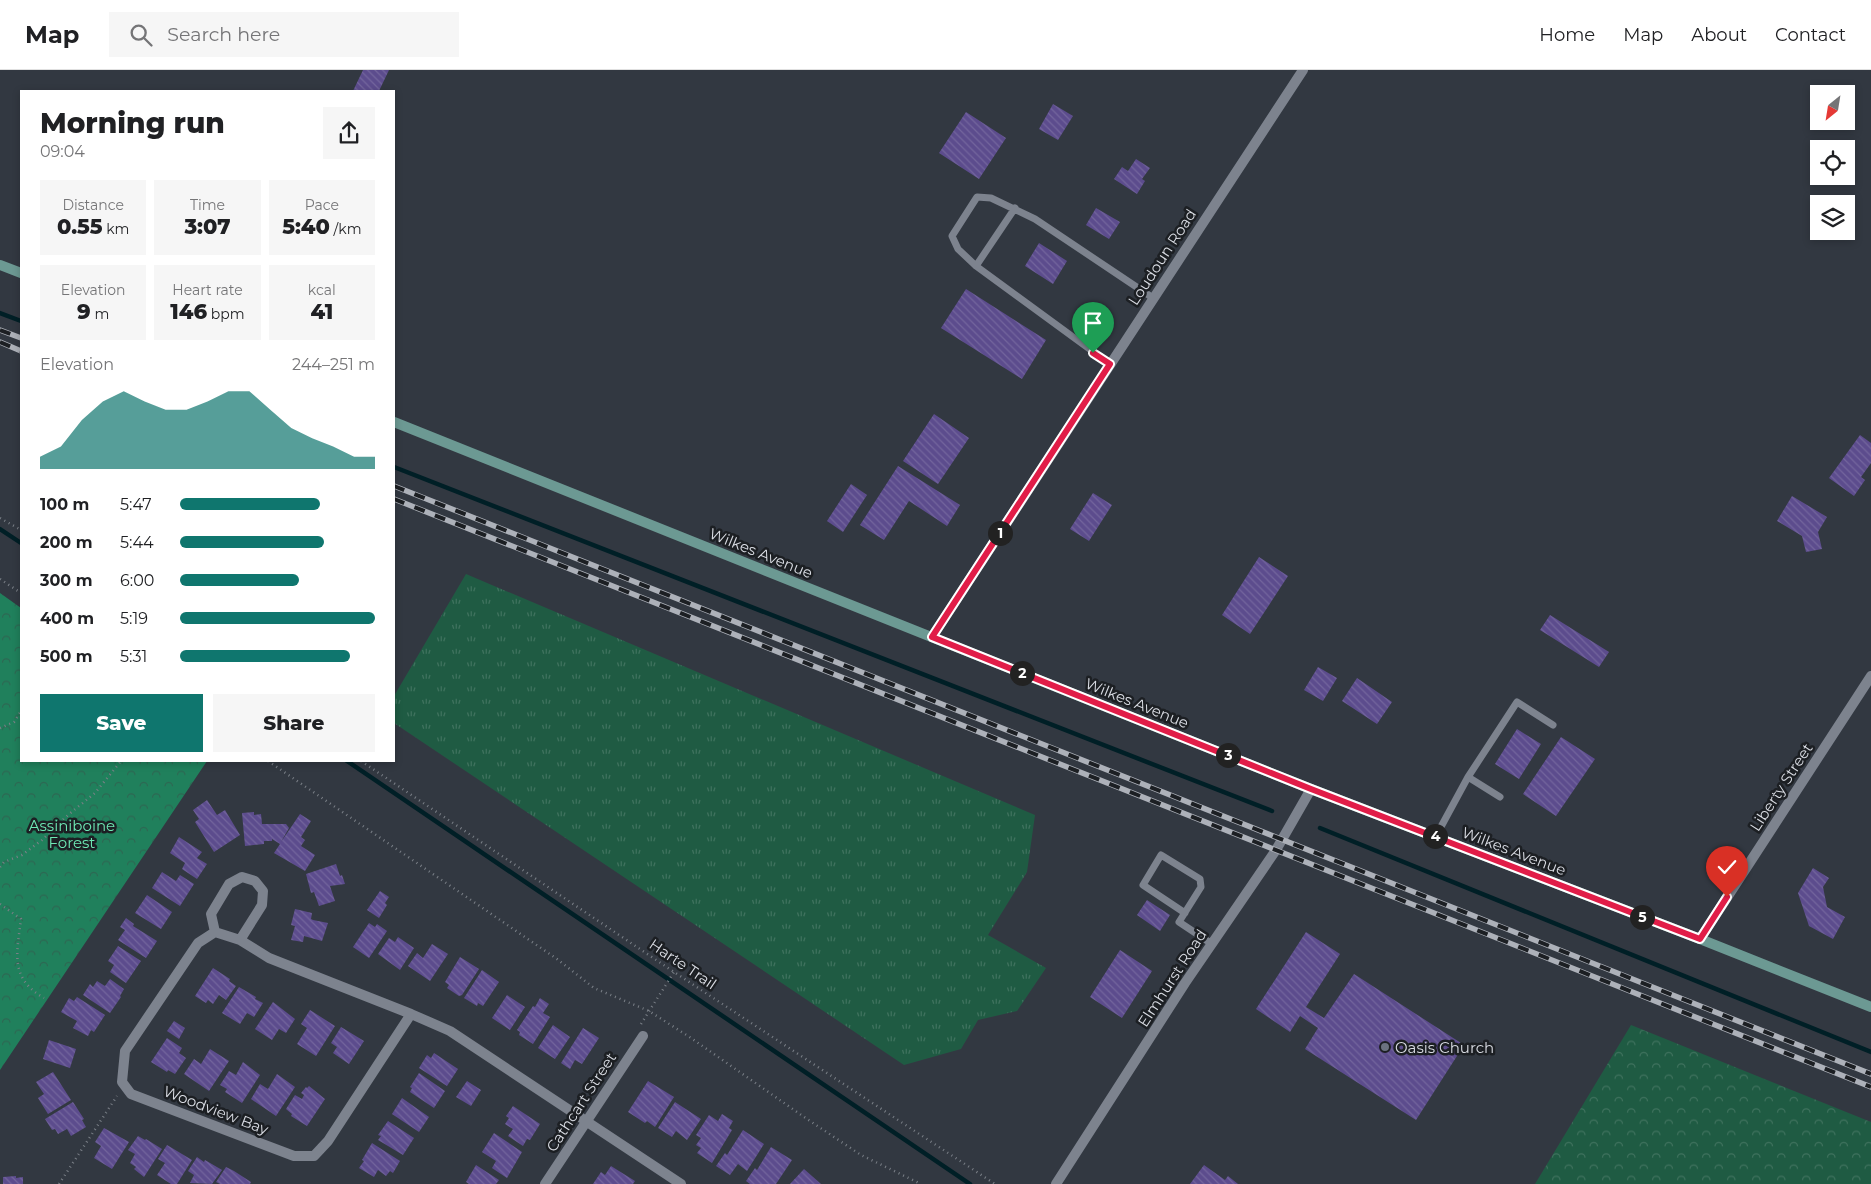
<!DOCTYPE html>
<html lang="en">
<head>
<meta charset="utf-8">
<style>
	:root { --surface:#fff; --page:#f6f6f6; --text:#202124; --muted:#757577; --line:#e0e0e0; --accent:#0f766e }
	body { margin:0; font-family:Montserrat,sans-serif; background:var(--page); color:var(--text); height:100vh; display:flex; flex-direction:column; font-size:19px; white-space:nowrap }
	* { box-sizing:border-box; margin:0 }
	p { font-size:16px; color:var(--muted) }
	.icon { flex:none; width:28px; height:28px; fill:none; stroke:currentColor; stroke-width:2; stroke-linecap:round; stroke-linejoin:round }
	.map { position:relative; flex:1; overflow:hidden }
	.panel { position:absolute; left:20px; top:20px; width:375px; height:672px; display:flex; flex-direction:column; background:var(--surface); border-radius:0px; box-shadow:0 2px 8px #0003 }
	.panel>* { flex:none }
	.needle { width:32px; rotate:210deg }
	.tools { position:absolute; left:1810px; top:15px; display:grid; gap:10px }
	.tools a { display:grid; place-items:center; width:45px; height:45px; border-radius:0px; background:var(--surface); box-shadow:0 2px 8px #0003; font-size:25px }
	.pin { position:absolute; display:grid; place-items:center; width:42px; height:42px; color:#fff; margin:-51px -21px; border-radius:50% 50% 50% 0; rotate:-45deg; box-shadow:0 0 5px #0007 }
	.pin .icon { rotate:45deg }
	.km { position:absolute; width:25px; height:25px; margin:-12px; border-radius:50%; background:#222; color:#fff; font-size:14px; line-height:25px; text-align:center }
	.round { display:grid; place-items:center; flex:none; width:52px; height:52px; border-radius:0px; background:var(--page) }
	.summary { display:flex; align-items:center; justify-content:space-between; height:85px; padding:0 20px }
	h1 { font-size:28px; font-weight:800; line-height:38px }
	.metrics { display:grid; grid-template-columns:repeat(3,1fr); gap:8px; height:85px; padding:5px 20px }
	.metrics div { display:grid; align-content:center; border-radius:0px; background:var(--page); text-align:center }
	.metrics b { font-size:21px; font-weight:800 }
	.metrics small { font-size:14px; font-weight:400 }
	.metrics p { font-size:14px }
	.chart { height:140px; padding:10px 20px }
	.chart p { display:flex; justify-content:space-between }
	.chart svg { width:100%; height:90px; margin-top:5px; fill:var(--accent); opacity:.7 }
	.action { display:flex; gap:10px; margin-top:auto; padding:10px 20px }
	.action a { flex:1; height:58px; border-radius:0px; background:var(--accent); color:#fff; font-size:20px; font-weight:800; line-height:58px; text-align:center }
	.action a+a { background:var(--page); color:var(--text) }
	ul { padding:0 20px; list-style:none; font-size:16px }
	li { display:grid; grid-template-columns:80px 60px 1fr; align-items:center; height:38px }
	li i { height:12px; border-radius:6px; background:var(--accent) }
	header { display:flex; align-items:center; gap:30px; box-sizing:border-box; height:70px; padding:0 25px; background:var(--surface); border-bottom:1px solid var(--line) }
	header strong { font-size:24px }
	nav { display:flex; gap:28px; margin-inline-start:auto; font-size:18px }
	.search { width:350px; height:45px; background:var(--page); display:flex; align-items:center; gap:12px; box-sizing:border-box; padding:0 18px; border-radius:0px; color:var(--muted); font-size:19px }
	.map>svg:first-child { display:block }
	.grass { fill:url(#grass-tufts) }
	.forest { fill:url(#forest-crowns) }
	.park { fill:url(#park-crowns) }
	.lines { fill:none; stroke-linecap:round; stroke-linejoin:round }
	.stream { stroke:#001f26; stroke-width:4.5 }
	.building { fill:url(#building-back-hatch) }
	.path { stroke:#7b8088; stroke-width:2.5; stroke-dasharray:1 4; stroke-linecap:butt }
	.service { stroke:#7d838e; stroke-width:7 }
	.minor { stroke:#7d838e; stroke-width:10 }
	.tertiary { stroke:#7d838e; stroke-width:10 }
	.secondary { stroke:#6c9993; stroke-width:10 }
	.rail-casing { stroke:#adb1b9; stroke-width:5.5 }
	.rail { stroke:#1c1f23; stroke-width:4; stroke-dasharray:11; stroke-linecap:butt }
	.route-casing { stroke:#fff; stroke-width:10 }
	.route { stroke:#e11d48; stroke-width:6 }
	.worship-dot { fill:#6b7280; stroke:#1c1f23; stroke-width:2 }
	.labels { text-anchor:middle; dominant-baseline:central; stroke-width:5; stroke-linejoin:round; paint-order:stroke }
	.street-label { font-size:15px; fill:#d9dce3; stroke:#1c1f23 }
	.park-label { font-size:15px; fill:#6ee9b5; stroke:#1c1f23 }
	.poi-label { font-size:15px; fill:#d9dce3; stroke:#1c1f23; text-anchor:start }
</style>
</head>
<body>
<header>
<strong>Map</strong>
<div class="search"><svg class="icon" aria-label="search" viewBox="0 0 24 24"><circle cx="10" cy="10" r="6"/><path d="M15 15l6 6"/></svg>Search here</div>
<nav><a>Home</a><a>Map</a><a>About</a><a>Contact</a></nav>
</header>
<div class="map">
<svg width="1871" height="1114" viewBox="0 0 1871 1114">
	<defs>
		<pattern id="grass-tufts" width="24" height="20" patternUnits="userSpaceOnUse" patternTransform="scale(1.25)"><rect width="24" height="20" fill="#1f5b43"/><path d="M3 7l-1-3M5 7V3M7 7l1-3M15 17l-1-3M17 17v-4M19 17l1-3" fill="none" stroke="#3f725e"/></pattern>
		<pattern id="forest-crowns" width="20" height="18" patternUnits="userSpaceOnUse" patternTransform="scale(1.25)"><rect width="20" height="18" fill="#20805c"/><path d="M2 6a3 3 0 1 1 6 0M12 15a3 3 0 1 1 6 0" fill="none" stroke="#2d6752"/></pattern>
		<pattern id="park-crowns" width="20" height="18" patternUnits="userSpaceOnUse" patternTransform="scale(1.25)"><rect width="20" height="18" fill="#1f5b43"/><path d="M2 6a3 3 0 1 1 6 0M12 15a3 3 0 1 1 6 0" fill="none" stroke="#3f725e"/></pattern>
		<pattern id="building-back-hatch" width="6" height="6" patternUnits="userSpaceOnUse" patternTransform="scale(1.25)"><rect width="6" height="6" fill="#5c4c8d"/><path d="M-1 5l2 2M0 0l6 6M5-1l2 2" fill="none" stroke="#73659d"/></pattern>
	</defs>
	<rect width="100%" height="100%" fill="#323841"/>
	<path class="grass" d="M466,504l569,241 -8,57 -39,63 58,33 -29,43 -39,9 -17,29 -57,16 -510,-342v-27z"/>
	<path class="forest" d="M0,523l21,15v153h186l-207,309z"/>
	<path class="park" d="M1631,955l240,97v62h-336z"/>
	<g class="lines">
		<path class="stream" d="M0,243l21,8
			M394,397l878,344
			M0,459l21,14
			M347,691l623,423
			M1320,758l551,224"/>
	</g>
	<path class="building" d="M363,0h26l-10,21h-26z
		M1053,34l20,12 -15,24 -19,-11z
		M966,42l40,26 -27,41 -40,-26z
		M1136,89l14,9 -8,11 3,2 -8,13 -23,-15 8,-12 6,4z
		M1096,138l24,14 -11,17 -23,-14z
		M1039,173l28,18 -14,23 -28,-18z
		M966,219l80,51 -24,39 -81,-51z
		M934,344l35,24 -31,46 -35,-23z
		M1860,365l11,8v20l-10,14 4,3 -11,16 -25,-18z
		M898,396l62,39 -13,21 -38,-25 -25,39 -24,-15z
		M851,414l16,11 -24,37 -16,-11z
		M1093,423l19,12 -23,36 -19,-12z
		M1792,426l35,21 -9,15 4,17 -16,3 -4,-16 -25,-15z
		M1259,487l29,19 -38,58 -28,-19z
		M1550,545l59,37 -10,15 -59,-37z
		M1318,597l19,11 -14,23 -19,-11z
		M1357,608l35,24 -15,22 -35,-23z
		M1517,659l24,15 -22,35 -24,-15z
		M1561,667l34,22 -39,57 -33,-22z
		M207,730l10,15 8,-5 15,25 -26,17 -19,-30 4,-3 -6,-9z
		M254,742v3l7,-1 1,10h24l3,4 -8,14 19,-28 11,7 -10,16 4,3 -4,6 14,9 -10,16 -31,-18 6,-9 -8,-5v2h-8v3l-19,2 -3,-33z
		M179,767l23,15 -5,6 10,6 -10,15 -15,-10 3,-6 -15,-10z
		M336,794l4,12 2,-1 3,9 -15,2 5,15 -16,5 -5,-14 -3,1 -5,-19z
		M1813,798l16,10 -6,9 4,20 18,10 -12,22 -24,-13 -11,-33z
		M162,802l14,9 4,-6 14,9 -14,22 -28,-18z
		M380,821l9,6 -4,6 2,2 -8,13 -12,-8z
		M147,825l25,17 -11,17 -26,-16z
		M1147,830l23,15 -10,16 -23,-16z
		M295,839l17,4 -1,6 2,1 15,3 -6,18 -18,-5 -1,6 -12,-2 4,-14 -4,-1z
		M126,848l8,6 -1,2 24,15 -11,17 -28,-18 7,-10 -5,-3z
		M369,853l6,4 2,-3 10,7 -18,27 -16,-11z
		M1306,862l34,22 -34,53 18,11 30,-44 110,71 -48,75 -111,-71 13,-21 -18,-12 -10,16 -34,-23z
		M398,867l16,11 -14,22 -22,-16 11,-16 6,4z
		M432,874l16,10 -18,27 -22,-15 9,-13 6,5z
		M118,876l23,15 -15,22 -16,-11 4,-7 -6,-4z
		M1120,880l32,21 -30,47 -32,-21z
		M460,887l19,12 -17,26 -3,1 -12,-8 2,-3 -4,-3z
		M213,898l17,11 -1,2 7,5 -10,14 -7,-5 -6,9 -5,-4 -2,3 -11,-7z
		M482,900l17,12 -16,24 -5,-3 -1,3 -13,-8z
		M110,909l14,10 -4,7 1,1 -11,16 -27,-18 7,-11 3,3 4,-6 8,5z
		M239,917l17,10 -1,2 8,4 -9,14 -7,-4 -7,11 -18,-11z
		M507,925l18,12 -15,23 -18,-12z
		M77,927l28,18 -11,17 -3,-2 -3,6 -15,-8 4,-7 -16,-9 8,-14 5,3z
		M540,928l9,6 -6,9 7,4 -17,27 -14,-9 1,-3 -3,-2 16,-24 2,1z
		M273,932l22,17 -9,14 -7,-4 -7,11 -17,-11z
		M310,940l25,16 -19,30 -19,-12 10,-16 -6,-4z
		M174,951l11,7 -6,11 -12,-8z
		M553,955l17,12 -15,22 -17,-11z
		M341,957l23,14 -15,23 -16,-11 4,-6 -6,-4z
		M583,958l16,10 -17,26 -7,-4 -5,9 -9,-6z
		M167,968l15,10 -3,5 7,5 -11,16 -7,-4 -1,2 -16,-10z
		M49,970l27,9 -6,19 -27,-9z
		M210,979l19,12 -20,30 -25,-17 10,-15 7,5z
		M434,983l24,16 -11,17 -28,-18 8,-13 4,3z
		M243,992l17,13 -18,28 -17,-11 2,-3 -7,-4 9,-14 7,4z
		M53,1002l18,28 -23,14 -10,-16 6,-4 -8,-12z
		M419,1003l26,18 -11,17 -24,-16 2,-4 -2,-1z
		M277,1004l18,13 -19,29 -25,-17 9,-15 8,5z
		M467,1011l14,9 -10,16 -15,-9z
		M648,1011l26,16 -19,30 -8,-6 -2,2 -17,-11z
		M309,1016l16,13 -18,27 -16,-10 1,-2 -6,-5 9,-14 7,4 2,-4 -3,-2 5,-6 1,1z
		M402,1028l27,19 -10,15 -27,-18z
		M73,1032l11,17 -2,1 4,7 -15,9 -4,-7 -9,5 -3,-5 -3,1 -7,-11z
		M675,1032l26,17 -14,21 -11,-9 -4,6 -14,-9z
		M513,1036l27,18 -10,16 -3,-1 -4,7 -15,-10 5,-7 -8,-5 4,-6 -3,-2z
		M722,1044l11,7 -4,7 3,2 -20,33 -15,-10 4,-5 -5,-3 5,-7 -5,-3 13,-20 9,6z
		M388,1051l26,17 -11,17 -25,-15 3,-4 -3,-1z
		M104,1058l25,14 -17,27 -18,-11 7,-12 -6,-4z
		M743,1060l21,14 -17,27 -9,-7 -8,11 -14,-9 9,-13 2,2z
		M494,1063l28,19 -15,26 -15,-10 4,-7 -14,-9z
		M138,1066l7,4 1,-1 16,10 -18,28 -10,-8 2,-2 -6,-4 5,-9 -7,-4z
		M372,1073l28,18 -7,12 -3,-2 -4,5 -8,-6 -4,7 -15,-9 5,-7 -2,-1z
		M167,1075l25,15 -15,24h-6l-14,-9 8,-12 -7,-4z
		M771,1077l21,13 -16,24h-26l-4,-3 9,-13 2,2z
		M197,1087l7,5 1,-2 17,10 -10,14 -22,-1 4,-8 -6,-4z
		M476,1095l23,15 -3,4h-27l-3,-2z
		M1204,1095l21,15 3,-4 10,8h-48z
		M611,1096l24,15 -2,3h-40l8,-12 4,3z
		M226,1097l8,4 17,11 -1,2h-30l-4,-2z
		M804,1099l17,15h-31z
		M16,1106v2l7,-1v7h-20v-7z"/>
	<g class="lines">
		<path class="path" d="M0,448l21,12
			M0,509l21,14
			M0,658l14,-6 7,-11
			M268,691l289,198 37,29 55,23 42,27 116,81 54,36 60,29
			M361,691l313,211 321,212
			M0,797l4,-5 18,-7 20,-15 26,-25 27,-22 26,-32
			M0,834l21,15c-4,34 -12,59 23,79
			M641,954l33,-52
			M59,1114l58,-88"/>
		<path class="service" d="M976,196l39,-58
			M1110,294l-134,-98 -18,-17 -6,-13 25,-39 14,1 44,21 118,79
			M1468,707l32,20
			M1436,766l32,-59 49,-75 36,23
			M1185,843l-42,-28 18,-30 39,24 1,8 -22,35 33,22"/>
		<path class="minor" d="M932,567l371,-567
			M215,862l-4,-18 18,-30 13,-7 13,4 8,10 -1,14 -22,35
			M1700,869l171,-263
			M411,944l-83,127 -14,15h-20l-163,-62 -9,-12 3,-31 73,-108 17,-11 25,8 29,18 142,56 39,17 231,153
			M545,1114l98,-148"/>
		<path class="tertiary" d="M1056,1114l129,-201 91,-133 35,-61"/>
		<path class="secondary" d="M0,195l21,8
			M394,352l917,367 389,150 171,68"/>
		<defs>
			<path id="rail" d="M0,260l21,8
				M0,272l21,9
				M394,416l1477,588
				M394,429l1477,588"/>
		</defs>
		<use href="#rail" class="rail-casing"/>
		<use href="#rail" class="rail"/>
	</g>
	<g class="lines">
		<defs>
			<path id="route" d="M1093,283l17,11 -178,273 379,152 389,150 27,-42"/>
		</defs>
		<use href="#route" class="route-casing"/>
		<use href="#route" class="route"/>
	</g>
	<circle class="worship-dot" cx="1385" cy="977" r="5"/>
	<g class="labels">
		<g class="street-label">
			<text transform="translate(1162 187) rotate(-57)">Loudoun Road</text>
			<text transform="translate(761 483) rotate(22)">Wilkes Avenue</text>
			<text transform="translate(1137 633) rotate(22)">Wilkes Avenue</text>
			<text transform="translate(1781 717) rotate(-57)">Liberty Street</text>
			<text transform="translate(1514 781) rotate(21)">Wilkes Avenue</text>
			<text transform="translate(683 894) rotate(34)">Harte Trail</text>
			<text transform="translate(1172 908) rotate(-57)">Elmhurst Road</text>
			<text transform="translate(581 1032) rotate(-57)">Cathcart Street</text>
			<text transform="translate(216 1040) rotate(21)">Woodview Bay</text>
		</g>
		<g class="park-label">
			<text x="72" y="755">Assiniboine<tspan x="72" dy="17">Forest</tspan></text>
		</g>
		<g class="poi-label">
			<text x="1395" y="977">Oasis Church</text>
		</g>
	</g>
</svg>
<div class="tools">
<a><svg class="needle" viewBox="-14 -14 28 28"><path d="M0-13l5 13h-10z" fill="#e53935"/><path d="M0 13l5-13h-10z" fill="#757577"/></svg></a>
<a><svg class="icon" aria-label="locate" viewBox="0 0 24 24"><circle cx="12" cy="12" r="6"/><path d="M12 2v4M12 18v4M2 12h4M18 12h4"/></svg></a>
<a><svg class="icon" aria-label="layers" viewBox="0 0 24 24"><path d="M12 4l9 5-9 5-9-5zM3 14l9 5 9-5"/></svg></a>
</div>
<div class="pin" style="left:1093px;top:283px;background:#1e9e55"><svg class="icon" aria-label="arrive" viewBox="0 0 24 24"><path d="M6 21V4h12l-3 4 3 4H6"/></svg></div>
<div class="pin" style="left:1727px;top:827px;background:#d93025"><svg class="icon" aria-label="check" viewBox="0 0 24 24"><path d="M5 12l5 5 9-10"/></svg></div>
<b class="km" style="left:1000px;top:463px">1</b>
<b class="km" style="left:1022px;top:603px">2</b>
<b class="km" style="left:1228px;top:685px">3</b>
<b class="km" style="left:1435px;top:766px">4</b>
<b class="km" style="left:1642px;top:847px">5</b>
<section class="panel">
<div class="summary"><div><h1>Morning run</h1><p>09:04</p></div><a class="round"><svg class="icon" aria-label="share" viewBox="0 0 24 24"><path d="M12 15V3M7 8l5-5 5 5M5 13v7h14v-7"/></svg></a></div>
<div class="metrics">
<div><p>Distance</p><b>0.55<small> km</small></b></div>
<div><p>Time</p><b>3:07</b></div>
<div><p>Pace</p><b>5:40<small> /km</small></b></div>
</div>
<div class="metrics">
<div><p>Elevation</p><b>9<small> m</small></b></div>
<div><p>Heart rate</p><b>146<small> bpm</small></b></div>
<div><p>kcal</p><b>41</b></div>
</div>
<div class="chart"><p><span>Elevation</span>244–251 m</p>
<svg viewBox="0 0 160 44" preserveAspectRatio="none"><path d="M0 44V38L10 33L20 20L30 11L40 6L50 11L60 15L70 15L80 11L90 6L100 6L110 15L120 24L130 29L140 33L150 38L160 38V44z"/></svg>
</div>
<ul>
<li><b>100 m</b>5:47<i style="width:72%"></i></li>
<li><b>200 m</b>5:44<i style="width:74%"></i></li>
<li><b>300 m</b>6:00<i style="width:61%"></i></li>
<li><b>400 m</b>5:19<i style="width:100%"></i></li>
<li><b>500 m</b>5:31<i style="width:87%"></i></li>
</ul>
<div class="action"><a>Save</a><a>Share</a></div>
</section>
</div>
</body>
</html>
